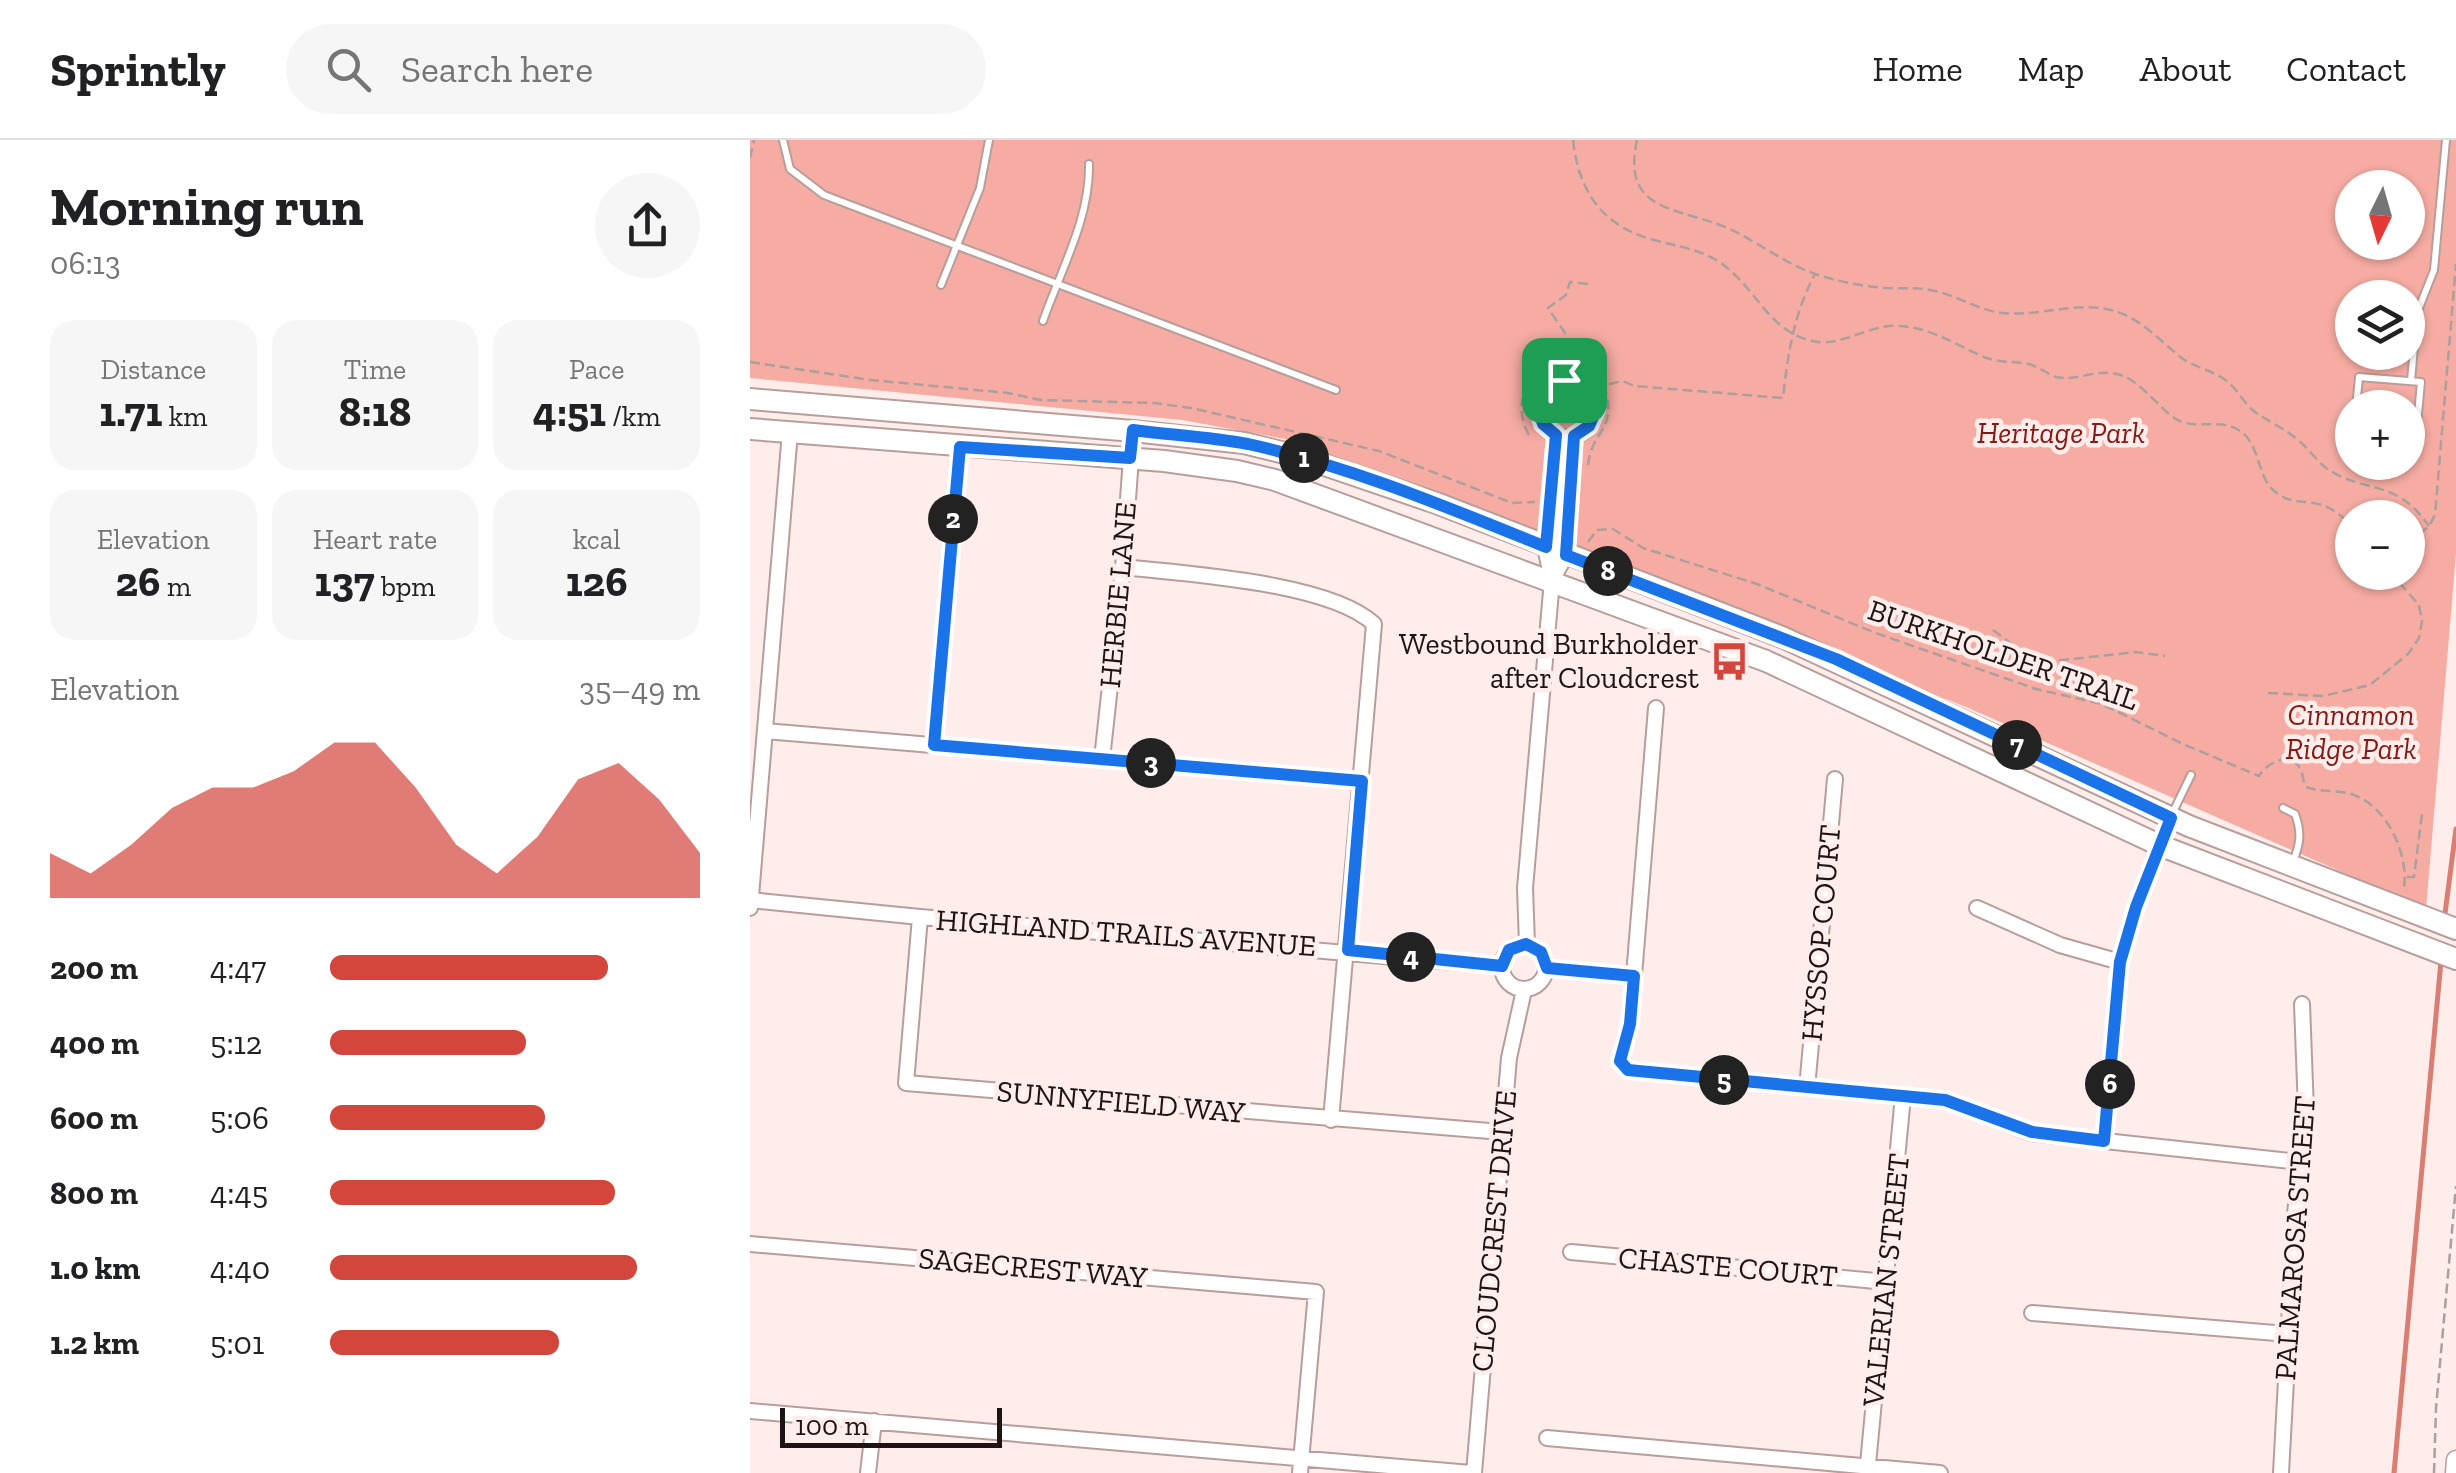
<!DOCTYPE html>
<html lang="en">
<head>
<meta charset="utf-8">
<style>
	:root { --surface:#fff; --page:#f6f6f6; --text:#202124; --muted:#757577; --line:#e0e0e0; --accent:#d3463b }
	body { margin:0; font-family:"Zilla Slab",serif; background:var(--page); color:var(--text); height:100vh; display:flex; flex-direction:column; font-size:38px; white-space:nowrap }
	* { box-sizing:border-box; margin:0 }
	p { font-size:32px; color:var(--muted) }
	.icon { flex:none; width:55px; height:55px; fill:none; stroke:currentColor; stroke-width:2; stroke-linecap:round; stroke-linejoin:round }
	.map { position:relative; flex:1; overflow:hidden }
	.drawer { display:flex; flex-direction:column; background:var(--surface); width:750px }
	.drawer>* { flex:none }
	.needle { width:65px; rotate:185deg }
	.tools { position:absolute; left:1585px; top:30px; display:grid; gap:20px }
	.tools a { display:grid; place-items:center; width:90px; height:90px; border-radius:50%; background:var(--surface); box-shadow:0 2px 8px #0004; font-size:50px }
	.scale { position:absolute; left:30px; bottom:25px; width:222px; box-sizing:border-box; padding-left:10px; border:5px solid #1d1413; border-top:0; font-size:28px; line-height:35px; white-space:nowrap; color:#1d1413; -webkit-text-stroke:8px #feedea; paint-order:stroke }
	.pin { position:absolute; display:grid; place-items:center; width:85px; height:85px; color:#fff; margin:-42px; border-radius:20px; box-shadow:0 5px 15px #0006 }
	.km { position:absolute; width:50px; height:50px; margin:-25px; border-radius:50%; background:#222; color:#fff; font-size:28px; line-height:50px; text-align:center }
	.round { display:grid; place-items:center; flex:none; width:105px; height:105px; border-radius:52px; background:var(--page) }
	.headline { display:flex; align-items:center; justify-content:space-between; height:170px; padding:0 50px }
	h1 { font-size:55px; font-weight:700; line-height:75px }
	.metrics { display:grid; grid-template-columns:repeat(3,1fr); gap:15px; height:170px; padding:10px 50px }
	.metrics div { display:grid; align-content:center; border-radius:25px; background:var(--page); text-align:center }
	.metrics b { font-size:42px; font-weight:700 }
	.metrics small { font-size:28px; font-weight:400 }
	.metrics p { font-size:28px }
	.chart { height:280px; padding:20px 50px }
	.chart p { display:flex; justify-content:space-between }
	.chart svg { width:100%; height:180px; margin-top:10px; fill:var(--accent); opacity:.7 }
	ul { padding:0 50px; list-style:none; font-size:32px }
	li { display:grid; grid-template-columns:160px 120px 1fr; align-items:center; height:75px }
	li i { height:25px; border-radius:12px; background:var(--accent) }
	header { display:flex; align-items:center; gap:60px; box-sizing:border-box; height:140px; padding:0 50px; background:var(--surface); border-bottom:2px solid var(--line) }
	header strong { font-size:48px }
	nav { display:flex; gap:55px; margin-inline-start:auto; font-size:35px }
	.search { width:700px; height:90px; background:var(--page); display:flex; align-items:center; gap:25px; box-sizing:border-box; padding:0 35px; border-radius:55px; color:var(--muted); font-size:38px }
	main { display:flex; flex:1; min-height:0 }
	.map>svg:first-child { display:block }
	.green { fill:#f6aca2; fill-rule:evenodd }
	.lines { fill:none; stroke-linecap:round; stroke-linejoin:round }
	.stream { stroke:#da7d72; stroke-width:5 }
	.service-casing { stroke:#b89e9a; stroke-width:10 }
	.minor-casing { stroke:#b89e9a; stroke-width:18 }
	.tertiary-casing { stroke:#b89e9a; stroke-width:21 }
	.secondary-casing { stroke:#b89e9a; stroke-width:24 }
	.path { stroke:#ad9f9d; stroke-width:2.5; stroke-dasharray:10 5; stroke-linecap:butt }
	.service { stroke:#fff; stroke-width:6 }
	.minor { stroke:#fff; stroke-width:14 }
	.tertiary { stroke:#fff; stroke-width:18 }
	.secondary { stroke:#fff; stroke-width:20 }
	.route-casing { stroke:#fff; stroke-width:20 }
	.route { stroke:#1a73e8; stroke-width:12 }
	.labels { text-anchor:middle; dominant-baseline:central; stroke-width:9; stroke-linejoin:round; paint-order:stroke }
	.park-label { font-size:30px; font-style:italic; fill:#871814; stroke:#feedea }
	.street-label { font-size:30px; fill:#1d1413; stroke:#feedea }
	.poi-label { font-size:30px; fill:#1d1413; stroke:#feedea; text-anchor:end }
</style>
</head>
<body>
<header>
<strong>Sprintly</strong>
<div class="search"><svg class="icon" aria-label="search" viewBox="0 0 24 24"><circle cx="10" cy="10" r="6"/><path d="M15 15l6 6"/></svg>Search here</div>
<nav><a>Home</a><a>Map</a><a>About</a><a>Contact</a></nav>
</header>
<main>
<section class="drawer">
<div class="headline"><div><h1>Morning run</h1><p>06:13</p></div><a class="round"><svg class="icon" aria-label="share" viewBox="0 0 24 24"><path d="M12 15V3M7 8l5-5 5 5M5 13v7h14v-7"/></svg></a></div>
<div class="metrics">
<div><p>Distance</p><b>1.71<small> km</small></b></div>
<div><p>Time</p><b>8:18</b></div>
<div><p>Pace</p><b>4:51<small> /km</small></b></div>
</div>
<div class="metrics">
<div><p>Elevation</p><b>26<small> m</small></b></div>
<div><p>Heart rate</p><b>137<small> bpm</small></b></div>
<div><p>kcal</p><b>126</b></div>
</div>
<div class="chart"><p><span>Elevation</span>35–49 m</p>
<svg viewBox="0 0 160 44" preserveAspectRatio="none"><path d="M0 44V33L10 38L20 31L30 22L40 17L50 17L60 13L70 6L80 6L90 17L100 31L110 38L120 29L130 15L140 11L150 20L160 33V44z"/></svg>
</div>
<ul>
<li><b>200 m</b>4:47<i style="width:75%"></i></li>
<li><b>400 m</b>5:12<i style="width:53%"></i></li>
<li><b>600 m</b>5:06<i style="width:58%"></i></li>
<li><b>800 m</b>4:45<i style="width:77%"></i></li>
<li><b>1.0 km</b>4:40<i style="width:83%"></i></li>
<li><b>1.2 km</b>5:01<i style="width:62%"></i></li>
</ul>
</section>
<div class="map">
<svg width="1706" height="1333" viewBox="0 0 1706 1333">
	<rect width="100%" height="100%" fill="#feedea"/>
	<path class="green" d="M0,0h1706v414l-30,355 -460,-202 -675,-267 -109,-20 -432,-42zM1602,48h56v54h-56zM1602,158h56v54h-56zM1602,268h56v54h-56zM1602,378h56v54h-56z"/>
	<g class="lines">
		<path class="stream" d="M1694,781l12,-92
			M1644,1333l47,-512"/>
		<defs>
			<path id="service" d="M33,0l7,29 34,26 512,195
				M191,145l39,-97 9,-48
				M293,181c18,-52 47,-102 46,-157
				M1661,241l6,-68 17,-43 12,-130
				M1606,268l3,-31 62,5 -5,54h-8
				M1533,668l12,6c7,19 5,30 -2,48
				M1423,672l18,-37"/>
			<path id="minor" d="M789 269a28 28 0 1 1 56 0a28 28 0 1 1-56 0Z
				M373,427c62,7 206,15 251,57l-43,496
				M802,440l14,-25 8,-119
				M906,568l-26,316 -10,37 8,9 317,30 86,33 269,29
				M15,591l597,50
				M184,605l25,-298
				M352,619l21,-192 10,-136
				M0,760l170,17 581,49
				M0,768l40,-476
				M1227,768l83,37 60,17
				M170,777l-14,166 596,49
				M777,804l-2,-56 27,-308 -7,-33 11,-112
				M752 827a22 22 0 1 1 44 0a22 22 0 1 1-44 0Z
				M797,828l87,8
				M1057,948l28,-309
				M1354,1001l16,-179 16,-55 35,-89
				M0,1104l566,48 -16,181
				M821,1112l315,30
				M1282,1173l257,21
				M0,1271l721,62
				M797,1298l393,35
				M1118,1324l35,-368
				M118,1333l6,-52
				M724,1333l35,-415 15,-68
				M1531,1333l14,-259 11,-103 -4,-107"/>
			<path id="tertiary" d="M1705,1333l1,-13"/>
			<path id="secondary" d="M0,259l383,32 111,12 57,14 138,47 343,133 407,189 267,103
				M0,289l414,32 73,10 38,9 491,181 393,184 297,114"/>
		</defs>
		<use href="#service" class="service-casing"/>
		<use href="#minor" class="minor-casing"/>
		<use href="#tertiary" class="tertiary-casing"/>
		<use href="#secondary" class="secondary-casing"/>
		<path class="path" d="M823,0c6,54 31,88 85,101 30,8 52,10 75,32 27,25 40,59 79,68 30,7 58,-18 88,-15 32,2 56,19 84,31 15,6 29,4 45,7 10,3 18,10 27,13 23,5 43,-11 67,-1 23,9 41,40 59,46 23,7 44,-6 64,14 15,17 12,45 32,58 13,10 29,6 44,11 12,4 22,13 30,21
			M887,0c-15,68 33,67 80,84 35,12 64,39 101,51 22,7 44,11 67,13 15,1 31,-1 45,2 25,4 47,20 72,23 38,4 76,-13 113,-2 28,9 46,31 68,48 15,10 34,12 47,25 9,8 15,21 25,28 14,10 31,17 44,29 10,8 17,19 27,27 40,27 69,9 103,58
			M0,18l4,-18
			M820,208l-3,-12 -19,-28 18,-13 4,-13 19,2
			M808 220a12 12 0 1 1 24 0a12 12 0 1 1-24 0Z
			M0,222l121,18 137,13 33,7 113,3 37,5 188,43 133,52 23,-1
			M832,227l21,17
			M779,295c-17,-30 -4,-62 30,-70
			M838,325c4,-37 31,-34 16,-80l19,-4 11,5 149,12c5,-45 11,-85 32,-124
			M838,402l9,-12 16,-1 30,19 114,36 116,48 163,57 66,15 81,40 76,32c8,-13 32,-27 42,-6 2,6 2,12 5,17 15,6 32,2 48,8 33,12 55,59 50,93
			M1658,404l21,-18 6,-11 21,-251
			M1243,490l29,22 15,7 16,2 83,-9 29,4
			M1518,553l55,3 47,-11 38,-31 11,-16 3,-17 -3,-16 -29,-33
			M1657,737h7l8,-63
			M1684,1333l2,-65 20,-222"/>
		<use href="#service" class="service"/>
		<use href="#minor" class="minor"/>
		<use href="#tertiary" class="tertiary"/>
		<use href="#secondary" class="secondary"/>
	</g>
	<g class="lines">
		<defs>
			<path id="route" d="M814,240l22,8 10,22 -7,16 -15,10 -8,119 270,104 335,159 -35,89 -16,55 -16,179 -72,-9 -87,-32 -317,-30 -8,-9 10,-37 4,-48 -87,-8 -6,-16 -15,-8 -17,6 -7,16 -154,-16 14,-169 -428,-36 26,-298 170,11 3,-28c38,5 77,7 115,14 102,22 201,64 298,103l10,-112 -13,-11 -5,-16 10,-21z"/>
		</defs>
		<use href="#route" class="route-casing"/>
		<use href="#route" class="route"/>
	</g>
	<defs>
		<symbol id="bus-bare" viewBox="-9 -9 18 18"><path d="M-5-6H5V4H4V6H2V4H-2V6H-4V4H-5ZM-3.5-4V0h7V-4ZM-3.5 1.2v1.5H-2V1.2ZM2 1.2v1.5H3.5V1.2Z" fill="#d3463b" stroke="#feedea" stroke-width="2.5" paint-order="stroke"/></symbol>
	</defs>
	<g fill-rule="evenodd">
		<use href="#bus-bare" x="952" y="494" width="55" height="55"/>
	</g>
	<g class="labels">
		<g class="park-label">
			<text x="1311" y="293">Heritage Park</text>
			<text x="1601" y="575">Cinnamon<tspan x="1601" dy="34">Ridge Park</tspan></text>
		</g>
		<g class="street-label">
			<text transform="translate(368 455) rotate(-85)">HERBIE LANE</text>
			<text transform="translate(1253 515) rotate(19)">BURKHOLDER TRAIL</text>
			<text transform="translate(376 793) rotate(4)">HIGHLAND TRAILS AVENUE</text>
			<text transform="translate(1071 793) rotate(-85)">HYSSOP COURT</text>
			<text transform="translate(371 962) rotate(5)">SUNNYFIELD WAY</text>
			<text transform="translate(744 1091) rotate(-85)">CLOUDCREST DRIVE</text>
			<text transform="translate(1545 1098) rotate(-86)">PALMAROSA STREET</text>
			<text transform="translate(978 1127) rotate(5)">CHASTE COURT</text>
			<text transform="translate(283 1128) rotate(5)">SAGECREST WAY</text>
			<text transform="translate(1136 1140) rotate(-84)">VALERIAN STREET</text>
		</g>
		<g class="poi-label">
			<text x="949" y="504">Westbound Burkholder<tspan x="949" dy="34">after Cloudcrest</tspan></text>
		</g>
	</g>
</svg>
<div class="tools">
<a><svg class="needle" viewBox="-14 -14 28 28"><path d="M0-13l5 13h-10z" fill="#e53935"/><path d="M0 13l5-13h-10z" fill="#757577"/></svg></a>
<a><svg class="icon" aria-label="layers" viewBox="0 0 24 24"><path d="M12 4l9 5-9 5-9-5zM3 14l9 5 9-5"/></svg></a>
<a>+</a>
<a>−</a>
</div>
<div class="scale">100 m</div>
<div class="pin" style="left:814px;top:240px;background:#1e9e55"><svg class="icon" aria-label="arrive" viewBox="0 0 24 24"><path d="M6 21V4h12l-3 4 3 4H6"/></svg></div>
<b class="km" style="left:554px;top:318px">1</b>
<b class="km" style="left:203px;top:379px">2</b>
<b class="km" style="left:401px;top:623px">3</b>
<b class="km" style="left:661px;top:817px">4</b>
<b class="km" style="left:974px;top:940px">5</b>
<b class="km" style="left:1360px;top:944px">6</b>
<b class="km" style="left:1267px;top:605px">7</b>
<b class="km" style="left:858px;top:431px">8</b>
</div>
</main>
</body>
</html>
